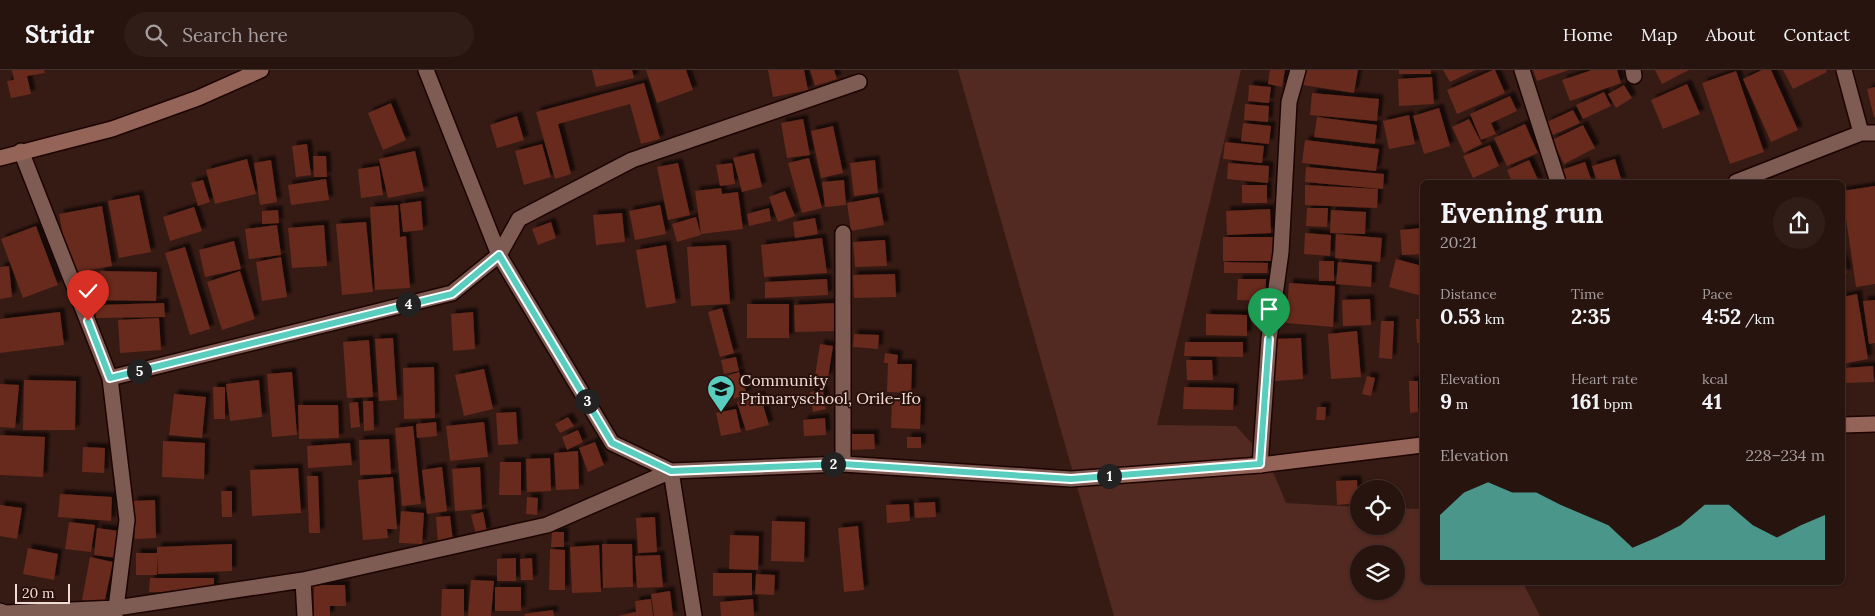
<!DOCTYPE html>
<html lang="en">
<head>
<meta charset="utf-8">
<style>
	:root { --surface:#28140f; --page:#301d18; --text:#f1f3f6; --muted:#a59e9e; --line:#44332f; --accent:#59cebf }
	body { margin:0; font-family:Lora,serif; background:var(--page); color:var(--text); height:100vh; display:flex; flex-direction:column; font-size:19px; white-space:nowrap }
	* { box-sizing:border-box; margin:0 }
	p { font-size:16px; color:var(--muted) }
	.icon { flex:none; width:28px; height:28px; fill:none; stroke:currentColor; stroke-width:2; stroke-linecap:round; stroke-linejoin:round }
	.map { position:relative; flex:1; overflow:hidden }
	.drawer { position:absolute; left:1420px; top:110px; width:425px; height:405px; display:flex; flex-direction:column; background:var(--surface); border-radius:8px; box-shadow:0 1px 4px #0004,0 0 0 1px var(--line) }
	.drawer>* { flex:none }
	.buttons { position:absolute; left:1350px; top:410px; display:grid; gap:10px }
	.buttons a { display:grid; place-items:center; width:55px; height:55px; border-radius:50%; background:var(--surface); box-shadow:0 1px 4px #0004,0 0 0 1px var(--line); font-size:25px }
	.scale { position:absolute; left:15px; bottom:12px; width:55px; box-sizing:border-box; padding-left:5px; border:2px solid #f0dcd7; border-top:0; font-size:14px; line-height:18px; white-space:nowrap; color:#f0dcd7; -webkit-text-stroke:4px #2b110b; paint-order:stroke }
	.pin { position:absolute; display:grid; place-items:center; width:42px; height:42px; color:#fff; margin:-51px -21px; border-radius:50% 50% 50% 0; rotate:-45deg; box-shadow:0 0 5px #0007 }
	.pin .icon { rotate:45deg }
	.km { position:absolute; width:25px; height:25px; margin:-12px; border-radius:50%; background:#222; color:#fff; font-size:14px; line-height:25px; text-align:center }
	.round { display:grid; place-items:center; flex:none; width:52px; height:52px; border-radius:26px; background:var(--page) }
	.summary { display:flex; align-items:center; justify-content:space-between; height:85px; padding:0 20px }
	h1 { font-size:28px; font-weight:700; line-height:38px }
	.stats { display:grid; grid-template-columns:repeat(3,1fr); gap:8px; height:85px; padding:5px 20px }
	.stats div { display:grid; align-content:center }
	.stats b { font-size:21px; font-weight:700 }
	.stats small { font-size:14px; font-weight:400 }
	.stats p { font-size:14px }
	.chart { height:140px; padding:10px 20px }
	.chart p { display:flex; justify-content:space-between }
	.chart svg { width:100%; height:90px; margin-top:5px; fill:var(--accent); opacity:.7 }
	header { display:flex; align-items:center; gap:30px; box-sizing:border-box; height:70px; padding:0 25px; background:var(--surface); border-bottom:1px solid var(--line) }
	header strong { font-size:24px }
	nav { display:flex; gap:28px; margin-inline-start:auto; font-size:18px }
	.search { width:350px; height:45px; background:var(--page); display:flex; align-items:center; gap:12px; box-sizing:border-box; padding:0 18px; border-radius:28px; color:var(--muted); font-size:19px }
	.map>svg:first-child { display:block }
	.green { fill:#522a21; fill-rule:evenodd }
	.building { fill:#672a1c; filter:url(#shadow) }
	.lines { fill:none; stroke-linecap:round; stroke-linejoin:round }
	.street-casing { stroke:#1c0402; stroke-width:18 }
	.secondary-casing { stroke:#1c0402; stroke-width:18 }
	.street { stroke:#7e5c54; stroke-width:15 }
	.secondary { stroke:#956459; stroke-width:15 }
	.route-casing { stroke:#fff; stroke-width:10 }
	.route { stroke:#59cebf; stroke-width:6 }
	.labels { text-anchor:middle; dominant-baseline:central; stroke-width:4; stroke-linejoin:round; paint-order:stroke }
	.poi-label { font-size:16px; fill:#f0dcd7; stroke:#2b110b; text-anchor:start }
</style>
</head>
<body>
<header>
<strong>Stridr</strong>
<div class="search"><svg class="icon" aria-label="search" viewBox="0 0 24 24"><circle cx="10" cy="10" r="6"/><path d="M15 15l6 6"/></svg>Search here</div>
<nav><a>Home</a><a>Map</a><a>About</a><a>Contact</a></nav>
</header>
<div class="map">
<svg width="1875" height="546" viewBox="0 0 1875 546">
	<defs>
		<filter id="shadow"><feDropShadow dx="4.5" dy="-4.5" stdDeviation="1" flood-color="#0009"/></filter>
	</defs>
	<rect width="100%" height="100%" fill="#361a14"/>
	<path class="green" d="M958,0h283l-84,355 79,1 33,36 17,41 73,4v19h37v-18l26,1v73l101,1 17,33h-426zM1359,484h37v37h-37z"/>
	<path class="building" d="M12,0h32l1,3 -18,3 4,18 -20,4 -4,-17 7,-1z
		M592,0h40l2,8 -38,9z
		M646,0h40l7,20 -36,13z
		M768,0h36l4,20 -35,7z
		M810,0h24l3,9 -22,7z
		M1270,0h15l-3,17 -14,-3z
		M1305,0h53l-4,23 -51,-8z
		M1399,0h32v4h-32z
		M1443,0h32l-25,12z
		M1493,0h2l10,23 -48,21 -10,-24z
		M1533,0h36l-32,11z
		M1592,0h25l4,13 -51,18 -8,-21z
		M1655,0h34l-27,14z
		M1762,0h9l27,60 -27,12 -28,-63z
		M1783,0h43l1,2 -34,17z
		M1736,1l28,81 -34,12 -28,-81z
		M1432,7l2,27 -35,2 -1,-27z
		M644,13l16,56 -19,5 -11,-40 -72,20 13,50 -16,5 -19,-67z
		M1687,14l13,30 -37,15 -12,-29z
		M1249,15l22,2 -2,16 -21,-2z
		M1624,15l8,13 -16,10 -8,-14z
		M1875,17v30h-1l-7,-28z
		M1604,22l7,14 -28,13 -7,-14z
		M1312,23l67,6 -2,22 -67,-6z
		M1510,26l7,15 -26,12 5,11 -15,6 -11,-26z
		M391,33l15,37 -23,10 -15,-37z
		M1245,34l24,2 -1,16 -24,-2z
		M1439,38l11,38 -26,8 -11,-38z
		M1573,40l7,13 -27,12 -6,-13z
		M1409,45l6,29 -26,5 -6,-28z
		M517,46l7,24 -27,8 -7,-23z
		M1317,47l60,8 -2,19 -61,-7z
		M803,49l7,36 -23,3 -6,-35z
		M1469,49l13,25 -18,9 -12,-26z
		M1243,53l28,3 -2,18 -28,-3z
		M1525,54l13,29 -31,13 -13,-28z
		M1583,55l12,23 -31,16 -12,-24z
		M833,56l10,47 -22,5 -10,-47z
		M1305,70l74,9 -3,22 -74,-8z
		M1225,72l39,4 -2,17 -39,-4z
		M307,74l4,31 -15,2 -4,-31z
		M542,74l9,33 -27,8 -9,-34z
		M1490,75l9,21 -26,12 -10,-22z
		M415,81l9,40 -36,7 -9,-39z
		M754,83l8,34 -20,5 -9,-34z
		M313,86h13l1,21h-13z
		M809,88l13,50 -20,5 -14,-50z
		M247,89l9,35 -41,10 -9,-34z
		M1615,89l7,23h-25l-5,-16z
		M271,90l6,42 -17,3 -6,-42z
		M875,90l3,33 -24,3 -4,-33z
		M1529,90l10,22h-27l-5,-12z
		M1585,92l7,20h-27l-4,-12z
		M678,93l12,52 -22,5 -11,-53z
		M732,93l3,21 -15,2 -4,-21z
		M1228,93l41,3 -1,17 -41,-4z
		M379,96l4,29 -22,3 -3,-29z
		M1306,97l78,7 -1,15 -78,-7z
		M326,109l3,21 -38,5 -3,-20z
		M203,110l7,22 -12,4 -7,-23z
		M844,110l2,25 -21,2 -3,-25z
		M1242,115h25v18h-25z
		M1305,115l73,4 -1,19 -72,-3z
		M1875,116v98l-19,3 -14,-96z
		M721,118l1,6 16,-2 5,37 -42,5 -6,-43z
		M785,121l10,25 -17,6 -9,-25z
		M139,125l12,57 -32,6 -11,-57z
		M879,127l5,28 -33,6 -4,-28z
		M421,131l2,29 -20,2 -3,-28z
		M398,135l2,32 6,-1 4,52 -35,2 -5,-83z
		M660,135l6,29 -31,6 -6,-29z
		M102,136l10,60 -42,7 -11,-59z
		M194,137l8,24 -32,10 -7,-24z
		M769,138l2,13 -22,5 -2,-12z
		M1307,138h21l-1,19 -21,-1z
		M1270,139l1,24 -44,2 -1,-24z
		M278,140l1,13 -17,1v-13z
		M1331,140l35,2 -1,22 -35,-1z
		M622,143l3,29 -29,3 -3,-30z
		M696,147l5,18 -24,7 -5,-18z
		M815,148l3,16 -23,4 -2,-16z
		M366,152l7,70 -31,3 -6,-71z
		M551,152l5,16 -18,7 -6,-16z
		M277,155l4,30 -32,4 -4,-30z
		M324,155l3,41 -35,2 -4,-40z
		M36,156l22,59 -35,13 -22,-59z
		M1422,158v26l-20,1 -2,-25z
		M1305,163l26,2 -1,21 -26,-2z
		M1336,164l46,4 -2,24 -45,-4z
		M1223,167h50l-1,24h-49z
		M822,168l5,35 -63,4 -3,-32z
		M885,170l2,26 -32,1 -2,-25z
		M234,171l7,28 -36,8 -6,-27z
		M666,175l10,58 -30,5 -10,-58z
		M726,175l4,59 -39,2 -4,-59z
		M185,177l25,82 -20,6 -25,-82z
		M1842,185l5,18 -5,1z
		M281,187l6,40 -25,4 -6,-39z
		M1396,189l26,7v30l-33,-9z
		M1319,191h15v20h-15z
		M1224,192l44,1 -1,10h-43z
		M1338,192l34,3 -1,22 -35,-3z
		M9,196l3,31 -12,2v-32z
		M100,201l57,1 -1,29 -57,-1z
		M240,201l15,48 -33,11 -15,-48z
		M895,204l1,23 -42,1 -1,-23z
		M827,209l1,16 -63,3v-16z
		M1238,209h28l-1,22 -28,-1z
		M1289,213l46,3 -2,41 -47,-4z
		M1857,224l11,65 -26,5v-67z
		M1370,229l1,26 -28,1 -1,-26z
		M1875,230v43l-6,1 -6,-43z
		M164,233l1,14 -69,1v-13z
		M836,233l1,28 -42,1 -1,-27z
		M747,234h42v34h-42z
		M722,238l12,45 -14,4 -12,-45z
		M60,242l4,33 -64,8v-34z
		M473,242l2,37 -22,2 -2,-37z
		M1206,244l41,1v21l-41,-1z
		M159,248l2,32 -41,3 -2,-33z
		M1416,249h6v24h-5z
		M1381,251h13l-2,38 -13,-1z
		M1357,261l4,46 -30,2 -3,-45z
		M854,264l25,1 -1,14 -25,-2z
		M393,268l4,62 -18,1 -4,-62z
		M1301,268l2,41 -28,2 -2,-42z
		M369,270l4,57 -26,1 -4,-56z
		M1185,272h58v15l-59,-1z
		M820,274l13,2 -5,32 -13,-2z
		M885,283l13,2 -1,9h15l-1,29 -24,-1 1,-29h-4z
		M736,287l3,14 -15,3 -3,-14z
		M1186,290h26l1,20h-26z
		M1873,296l1,16 -28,1 -1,-15z
		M434,297l1,51 -31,1 -1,-51z
		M484,299l9,40 -29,7 -9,-41z
		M292,302l5,63 -25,2 -5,-63z
		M739,302l8,22 -13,5 -8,-23z
		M1367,306l8,2 -4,18 -9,-2z
		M24,310l52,1 -1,49h-52z
		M259,310l3,37 -32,4 -4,-37z
		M1409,311h9v31l-8,1z
		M0,314l19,1 -4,43 -15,-1z
		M213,317h12v32h-11z
		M1184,317l50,1 -1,22 -50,-1z
		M823,320l3,19 -13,3 -3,-20z
		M174,324l32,3 -4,41 -33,-3z
		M760,325l9,30 -23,6 -9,-29z
		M892,330l29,1 -1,28 -29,-1z
		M363,331h10l1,29 -10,1z
		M358,332l2,25 -9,1 -2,-25z
		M298,335h40l1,33 -40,1z
		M1317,337h9l-1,13h-9z
		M736,339l5,23 -20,4 -5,-23z
		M516,342l2,32 -20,1 -2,-32z
		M568,347l6,9 -14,7 -5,-9z
		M825,348l1,17 -22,1 -1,-16z
		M436,352l1,14 -20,2 -1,-14z
		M484,352l4,35 -38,4 -4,-35z
		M413,356l8,78 -19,2 -7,-78z
		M578,360l5,12 -16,8 -5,-13z
		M847,364h27l1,15 -28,1z
		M0,365l45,2 -2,40 -43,-2z
		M907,367h14v11h-14z
		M389,369l2,35 -31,1 -1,-35z
		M163,371l42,2 -1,36 -42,-2z
		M595,372l9,23 -16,7 -9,-24z
		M350,373l2,22 -44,3 -1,-22z
		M83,377l22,1 -1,25 -22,-1z
		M578,381l1,38 -23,1 -2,-37z
		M550,388l1,33 -24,1 -1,-33z
		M500,392h21v33h-22z
		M442,397l5,44 -20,3 -5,-44z
		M480,397l2,42 -27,2 -3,-42z
		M298,398l3,45 -49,3 -2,-46z
		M307,406h11l2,57h-11z
		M393,407l4,52h-10l1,9 -25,2 -5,-60z
		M1357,410l1,23 -21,2 -1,-24z
		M221,421h11v26h-10z
		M60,424l52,3 -1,24 -53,-4z
		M527,427l11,1 -1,17 -11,-1z
		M155,430l1,38 -21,1 -2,-38z
		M935,432l1,15 -21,1 -1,-15z
		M909,434l1,17 -23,2 -1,-18z
		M0,435l22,3 -5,31 -17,-3z
		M401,441l23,2 -2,31 -23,-1z
		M483,442l4,20 -11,3 -5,-20z
		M450,446l3,25 -15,2 -2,-26z
		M655,447l2,35 -19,1 -2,-35z
		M772,451l33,1 -1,40 -33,-1z
		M69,452l26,3 -4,27 -26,-3z
		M858,456l6,64 -20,2 -6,-64z
		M97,458l22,3 -2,27 -23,-3z
		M552,462h12v15h-13z
		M730,465l29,1 -1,34 -29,-1z
		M232,474v27l-74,3 -1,-19v20h-21v-22h21v-6z
		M602,474h30l1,43 -30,1z
		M599,475l2,47 -29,1 -2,-46z
		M28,478l30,6 -4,26 -31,-6z
		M550,479l15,1v40h-16z
		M660,485l3,32 -26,1 -2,-32z
		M90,487l23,5 -9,42 -22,-4z
		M516,488v23h-19v-22z
		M532,488l1,22h-12l-1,-21z
		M713,503h39v22l-39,1z
		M756,504l19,1 -1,20 -19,-1z
		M150,508h64v14h-65z
		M471,510l23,1 -3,35h-23z
		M314,515h31l1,21h-16v10h-16z
		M495,517h26v24h-26z
		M442,519h22v27h-23z
		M670,521l3,25h-19l-3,-22z
		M651,529l2,17h-35l18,-4 -1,-11z
		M753,529l1,17h-33l-1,-14z
		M553,540l1,6h-29l-1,-2z"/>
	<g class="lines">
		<defs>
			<path id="street" d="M426,0l73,185 113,188 59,28 172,-7 228,15 41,-3
				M1522,0l36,112
				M1633,0l1,6
				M1844,0l17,63
				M21,81l89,227 17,142 -12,96
				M1736,112l125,-49h14
				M843,163v231
				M110,308l342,-85 47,-38 20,-36 113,-59 227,-78
				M1260,395l9,-126 12,-87 8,-150 9,-32
				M303,510l2,36
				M0,541l5,2 111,-5 187,-28 244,-55 124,-54 23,145"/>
			<path id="secondary" d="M0,88l112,-29 86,-31 63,-28
				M1842,355l33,-1
				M1112,406l148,-11 162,-20"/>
		</defs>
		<use href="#street" class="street-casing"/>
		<use href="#secondary" class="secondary-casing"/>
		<use href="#street" class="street"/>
		<use href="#secondary" class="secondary"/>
	</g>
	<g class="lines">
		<defs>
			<path id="route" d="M88,251l22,57 342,-84 47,-39 113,188 59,28 172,-7 228,15 189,-15 9,-125"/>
		</defs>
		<use href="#route" class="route-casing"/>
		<use href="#route" class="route"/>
	</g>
	<defs>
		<symbol id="school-pin" viewBox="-11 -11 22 30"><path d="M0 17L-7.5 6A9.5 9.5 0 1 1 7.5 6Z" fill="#59cebf" stroke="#2b110b"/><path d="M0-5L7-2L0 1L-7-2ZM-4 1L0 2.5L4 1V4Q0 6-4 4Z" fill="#111"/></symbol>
	</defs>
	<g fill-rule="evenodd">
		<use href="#school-pin" x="705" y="303" width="32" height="43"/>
	</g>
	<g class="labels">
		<g class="poi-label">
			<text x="740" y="310">Community<tspan x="740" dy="18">Primaryschool, Orile-Ifo</tspan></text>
		</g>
	</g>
</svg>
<div class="buttons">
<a><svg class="icon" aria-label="locate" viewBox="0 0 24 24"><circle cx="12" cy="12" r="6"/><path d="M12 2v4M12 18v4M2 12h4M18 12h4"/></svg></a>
<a><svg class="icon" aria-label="layers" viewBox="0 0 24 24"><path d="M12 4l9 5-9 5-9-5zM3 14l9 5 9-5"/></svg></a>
</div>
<div class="scale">20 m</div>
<div class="pin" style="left:1269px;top:269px;background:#1e9e55"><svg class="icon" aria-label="arrive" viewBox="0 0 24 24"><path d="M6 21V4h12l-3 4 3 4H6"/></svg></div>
<div class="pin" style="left:88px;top:251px;background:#d93025"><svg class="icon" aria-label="check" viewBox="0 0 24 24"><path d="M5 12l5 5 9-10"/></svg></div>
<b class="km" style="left:1109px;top:406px">1</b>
<b class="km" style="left:833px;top:394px">2</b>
<b class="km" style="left:587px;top:331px">3</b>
<b class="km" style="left:408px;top:234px">4</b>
<b class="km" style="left:139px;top:301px">5</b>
<section class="drawer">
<div class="summary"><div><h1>Evening run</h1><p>20:21</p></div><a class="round"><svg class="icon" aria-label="share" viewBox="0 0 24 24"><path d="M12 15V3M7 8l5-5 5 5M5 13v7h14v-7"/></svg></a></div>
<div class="stats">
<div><p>Distance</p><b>0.53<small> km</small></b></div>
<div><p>Time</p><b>2:35</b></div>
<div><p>Pace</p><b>4:52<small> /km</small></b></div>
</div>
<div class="stats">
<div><p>Elevation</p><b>9<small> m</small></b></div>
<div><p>Heart rate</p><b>161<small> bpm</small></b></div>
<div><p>kcal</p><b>41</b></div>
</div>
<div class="chart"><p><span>Elevation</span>228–234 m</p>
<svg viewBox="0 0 160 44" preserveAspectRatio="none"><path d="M0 44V22L10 11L20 6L30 11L40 11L50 17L60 22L70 27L80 38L90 33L100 27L110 17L120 17L130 27L140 33L150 27L160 22V44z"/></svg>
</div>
</section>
</div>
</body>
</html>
